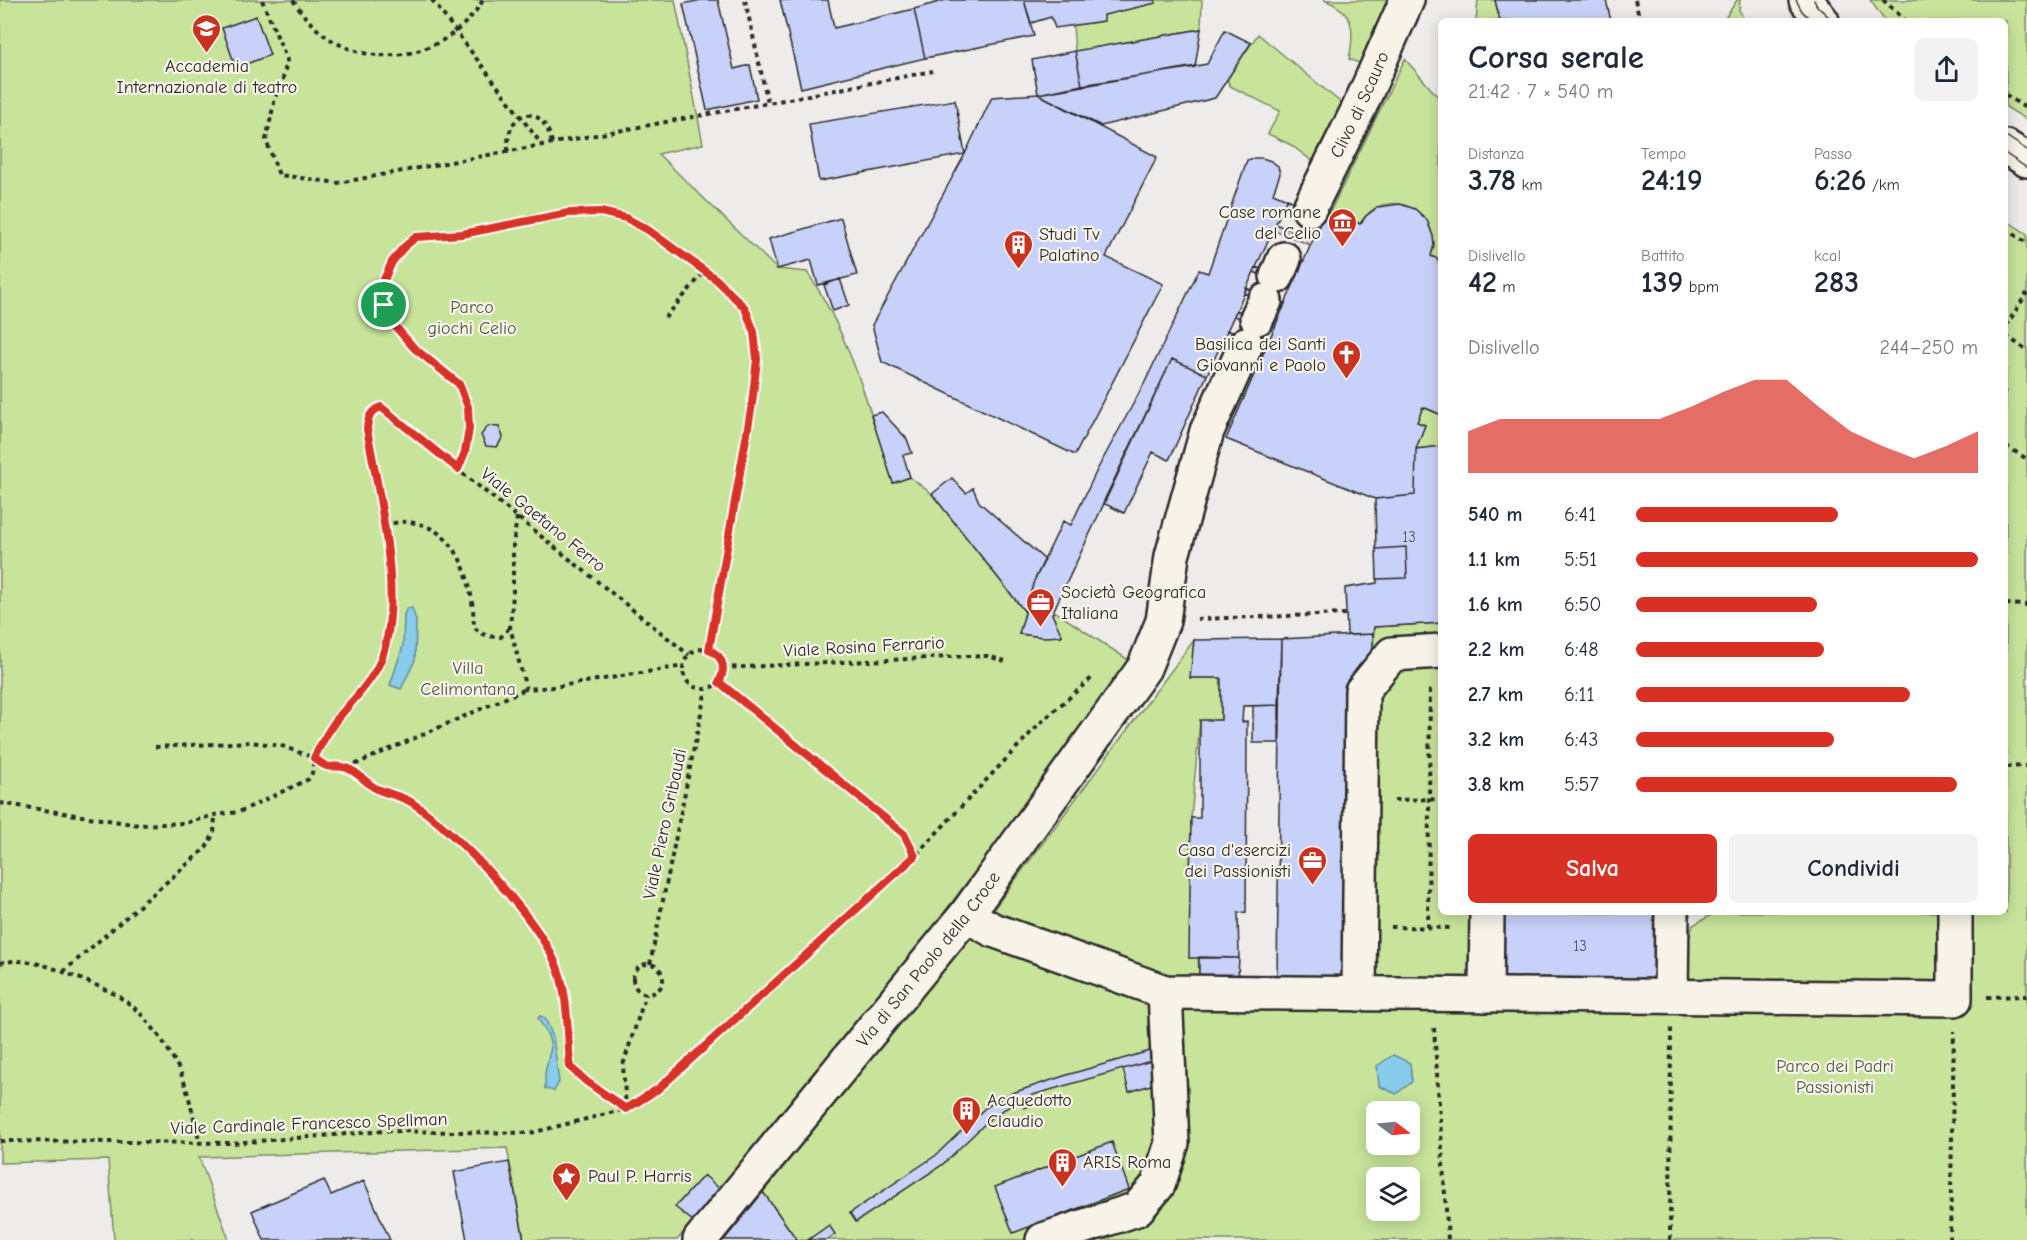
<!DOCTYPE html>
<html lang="it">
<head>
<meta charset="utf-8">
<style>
	:root { --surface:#fff; --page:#f2f2f3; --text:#1f2937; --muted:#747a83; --accent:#d93025 }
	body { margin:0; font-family:"Comic Neue",sans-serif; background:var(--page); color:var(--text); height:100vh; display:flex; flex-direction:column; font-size:22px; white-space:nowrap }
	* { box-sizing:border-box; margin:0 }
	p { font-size:20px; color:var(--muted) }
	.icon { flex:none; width:33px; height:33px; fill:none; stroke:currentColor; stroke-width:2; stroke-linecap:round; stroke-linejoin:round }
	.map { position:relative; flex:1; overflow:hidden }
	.drawer { position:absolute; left:1438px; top:18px; width:570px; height:897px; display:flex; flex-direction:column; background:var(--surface); border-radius:9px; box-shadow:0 3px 15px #0003 }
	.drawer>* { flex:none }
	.needle { width:39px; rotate:106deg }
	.buttons { position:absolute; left:1366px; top:1101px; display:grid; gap:12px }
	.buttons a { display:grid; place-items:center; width:54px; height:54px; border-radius:9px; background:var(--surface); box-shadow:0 3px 15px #0003; font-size:30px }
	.pin { position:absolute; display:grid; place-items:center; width:51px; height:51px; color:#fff; margin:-26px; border:3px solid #fff; border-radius:50%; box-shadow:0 2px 6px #0007 }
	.round { display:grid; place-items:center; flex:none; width:63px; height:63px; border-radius:9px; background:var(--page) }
	.head { display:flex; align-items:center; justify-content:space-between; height:102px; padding:0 30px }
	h1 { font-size:33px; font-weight:600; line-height:45px }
	.metrics { display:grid; grid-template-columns:repeat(3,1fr); gap:9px; height:102px; padding:6px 30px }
	.metrics div { display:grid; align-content:center }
	.metrics b { font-size:30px; font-weight:600 }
	.metrics small { font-size:16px; font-weight:400 }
	.metrics p { font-size:16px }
	.chart { height:168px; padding:12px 30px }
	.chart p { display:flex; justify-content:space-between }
	.chart svg { width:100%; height:108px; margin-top:6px; fill:var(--accent); opacity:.7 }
	.cta { display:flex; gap:12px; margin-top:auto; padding:12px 30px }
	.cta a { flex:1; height:69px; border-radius:9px; background:var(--accent); color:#fff; font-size:24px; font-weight:600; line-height:69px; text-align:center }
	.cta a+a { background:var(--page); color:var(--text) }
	ul { padding:0 30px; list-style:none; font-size:20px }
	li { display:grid; grid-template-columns:96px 72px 1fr; align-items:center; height:45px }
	li i { height:15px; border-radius:8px; background:var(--accent) }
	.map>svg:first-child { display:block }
	.green { fill:#c8e49b; stroke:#7a8863; stroke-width:1.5; fill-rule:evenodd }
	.water { fill:#89cbea; stroke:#638b9e; stroke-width:1.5 }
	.building { fill:#c8d1f9; stroke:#2b2b2b; stroke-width:1.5 }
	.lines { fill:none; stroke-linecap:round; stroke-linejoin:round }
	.minor-tunnel { stroke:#c7c5c5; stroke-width:33; stroke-dasharray:33 16; stroke-linecap:butt }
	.minor-casing { stroke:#2b2b2b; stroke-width:38 }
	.path { stroke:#2b2b2b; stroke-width:4; stroke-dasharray:4.5 4.5; stroke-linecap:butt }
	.minor { stroke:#f7f3e8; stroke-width:33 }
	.tram { stroke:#2b2b2b; stroke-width:1.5 }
	.route-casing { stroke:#fff; stroke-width:12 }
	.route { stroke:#d93025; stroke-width:8 }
	.labels { text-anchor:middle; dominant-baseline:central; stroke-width:4.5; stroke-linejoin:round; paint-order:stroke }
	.number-label { font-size:15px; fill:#52545e }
	.poi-label { font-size:18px; fill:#2b2b2b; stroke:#f7f3e8; text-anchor:start }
	.street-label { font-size:18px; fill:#2b2b2b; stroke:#f7f3e8 }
	.park-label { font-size:18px; fill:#525947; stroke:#f7f3e8 }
</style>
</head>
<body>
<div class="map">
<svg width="2027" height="1240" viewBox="0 0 2027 1240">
	<rect width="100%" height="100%" fill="#eeeceb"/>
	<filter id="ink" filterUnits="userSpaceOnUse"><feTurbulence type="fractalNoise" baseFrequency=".0167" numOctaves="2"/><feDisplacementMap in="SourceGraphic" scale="12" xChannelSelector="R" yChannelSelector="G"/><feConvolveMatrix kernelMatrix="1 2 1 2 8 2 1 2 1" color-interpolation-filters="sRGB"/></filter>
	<g filter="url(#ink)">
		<path class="green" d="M0,0h675l28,144 -45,10 119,115 30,3c43,63 63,139 86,211l17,-6 22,17 93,118 -6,22 25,3 10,-26 76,50 -114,157 -174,228 -165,194h-153l-17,-92 -308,9 30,83h-115l-6,-80 -108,3z
			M1155,0h47l-1,29 -126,22 -2,-26 30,-4 1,-6 52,-12z
			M1324,0h66l-26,65 -15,-6c6,-28 6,-48 -25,-59z
			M1478,0h17l5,21h-24z
			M1737,0h3l-1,10 6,11h-22z
			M1870,0h157v120l-21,-13v-86h-121z
			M1258,34l82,68 3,5 -28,56 -24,-18 -23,-11 12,-23 -50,-25 -3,-7z
			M1405,59l34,39 2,-1v170l-10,-11c13,-47 -48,-73 -71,-32l-4,-2 -2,4 -25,-12z
			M2006,220l21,14v1006h-1230l-34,-48 207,-255 17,3 13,-21 -7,-9 201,-270 -3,38h30v42l-21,1 -9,97 8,157 78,2 69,-2 27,-318 1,-30 67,-4 1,289h56v65l164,2 17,-4 14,-50 24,-13h289zM1377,1112h33v32h-33zM1377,1178h33v32h-33z
			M1423,407l18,8v31l-25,3 9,-24 -8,-3z"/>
		<path class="water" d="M407,608h5l4,12 -1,40 -14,29 -11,-4 13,-39 1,-31z
			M540,1016l5,2 8,19 6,45 -5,9 -9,-2v-16l6,-26 -3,-12 -10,-17z
			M1393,1055l17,8 2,19 -16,12 -17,-8 -2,-20z"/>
		<path class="building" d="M701,0h17l16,69 16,-4 7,34 -50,11 -24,-106z
			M780,0h48l6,28 80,-19 11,49 -124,30z
			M946,0h78l10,36 -109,22 -11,-49z
			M1024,0h131l1,3 -52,12v6l-49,7 -4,-11 -20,6z
			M1495,0h111l5,21h-111z
			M256,16l14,39 -34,13 -14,-40z
			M1201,29l-6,38 -113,18 -7,-34z
			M1225,30l26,13 -36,55 -114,28 -63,-32 169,-30z
			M1075,51l7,34 -44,9 -6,-34z
			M1038,94l119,63 -51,100 57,27 -88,171 -193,-93 -10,-37 93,-171 27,-57z
			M955,100l10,54 -146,27 -10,-57z
			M1254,158h8l9,3 7,5 2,8 -7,19 14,6 -80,176 -35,-16 -120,255 10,22 -18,1 -25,-3 15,-53 29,-60 8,4 26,-55 47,-86 55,-114 9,3 39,-113z
			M1287,199l36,16 -3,8 -37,-16z
			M1400,204l15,5 12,11 6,16 1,9 -3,11 5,2 6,9v148l-19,-8 -6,15 8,3 -9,24 -1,46 -40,4 -149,-60 99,-227 29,14 2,-4 4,2 6,-8 12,-9z
			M841,218l16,57 -39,10 -7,-25 -34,9 -8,-30z
			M1275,224l38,15 -2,6 -38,-15z
			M1256,267l38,16 -3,5 -37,-16z
			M840,279l9,26 -16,6 -9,-26z
			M1246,288l39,15 -2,6 -39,-16z
			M1236,310l40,15 -3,6 -39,-15z
			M1227,330l39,16 -2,5 -39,-15z
			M1172,359l35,16 -38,85 -16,-8 -29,61 -21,-10z
			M882,412l25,27 5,14 -9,2 7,22 -17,6 -22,-68z
			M488,426l11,1 4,10 -6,10 -11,-1 -5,-11z
			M1442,446v177l-68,4 -1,7 -26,1 -2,-47 32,-5v-4l30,-1 -1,-31 -30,2 -1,-50 40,-4 1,-46z
			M952,478l14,15 7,-5 6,14 66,58 -11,21 -9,31 -93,-118z
			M1406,547l1,31 -30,1 -1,-30z
			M1373,634v23l-15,23 -9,2 -3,294 -69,1 4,-338z
			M1281,639l-2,66 -36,1 -1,16 5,-1 -1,191 -8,1 1,45h-50l2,-140h9v-98h21v-42h-31l4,-38z
			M1279,705v38h-26v-37z
			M1498,912l165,1 -1,66 -164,-2z
			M1199,957l40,1 -1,17h-39z
			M1153,1050l-2,11 -122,35 3,9 -8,3 -3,-8 -27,15 -52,50 -86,57 -6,-9 85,-57 50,-48 24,-14 61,-20z
			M1151,1061l6,22 -28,9 -6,-23z
			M1112,1142l17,47 -116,44 -18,-46z
			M509,1162l15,78h-57l-13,-68z
			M704,1175l16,14 -27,32 -18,-14z
			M324,1180l7,15 33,-14 26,59h-126l-12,-29z
			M763,1192l34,48h-73z
			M829,1225l6,9 -8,6h-19z"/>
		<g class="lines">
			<path class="minor-tunnel" d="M1295,239l2,-6"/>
			<defs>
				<g id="minor">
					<path d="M1806,0l16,21"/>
					<path d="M2006,147l21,13"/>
					<path id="s1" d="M1309,209l50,-101 48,-108"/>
					<path d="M1277,276l7,-17"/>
					<path d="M1257,318l8,-17"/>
					<path d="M966,915l27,15 172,62 790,7v-87"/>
					<path d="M1359,994l3,-303 30,-37 50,-3"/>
					<path d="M1486,995l1,-83"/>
					<path d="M1671,996l1,-84"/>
					<path id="s2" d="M700,1240l266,-325 178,-247 19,-47 9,-65 35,-125 39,-87"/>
					<path d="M1043,1240l94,-31 21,-24 14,-42 -7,-151"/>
				</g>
			</defs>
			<use href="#minor" class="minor-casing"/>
			<path class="path" d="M262,0l25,60 -5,24 -7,14 -9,42 13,35 59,8 430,-80
				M293,0c11,17 24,32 42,42 52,29 118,9 148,-42
				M432,0l110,145
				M745,0l23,103 165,-32
				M1635,0l5,21
				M1883,0l23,21
				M2006,95l21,14
				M508,151c-3,-42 35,-51 44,-8
				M2006,229l21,14
				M665,318l40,-47
				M2006,326l21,-33
				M2006,336l21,14
				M2006,446l21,13
				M458,469l7,-17 4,-23 -1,-22 -9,-23 -45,-36 -20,-23 -9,-20 -4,-19 11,-23 11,-15 13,-11 46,-3 106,-21 33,-1 25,5 22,12 27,19 42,32 28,28 9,24 3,27 -5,45 -43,246
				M517,517l-4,28v50l-3,32 16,62 28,-2 130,-21
				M384,525c7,-1 16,-4 23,-3 53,4 66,61 67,105 9,9 15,10 27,10l8,-9
				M2006,604l21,1
				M1197,619l149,-5
				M683 669a20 20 0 1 1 40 0a20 20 0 1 1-40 0Z
				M723,668l246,-12h18l18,5
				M719,682l185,152 11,22
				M155,747l95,-5 32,4 32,12 12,9 21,1 29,20 34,13 55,47 67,76 16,25 11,24 7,41 4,53 17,15 38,27
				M2006,767l21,-1
				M347,768l179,-79
				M1394,800l48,-1
				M0,803l139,22 46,-2 30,-8 24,-3 70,-33c6,-9 3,-13 5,-22 4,-11 14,-25 21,-35 13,-19 32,-34 42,-54 30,-59 1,-175 -10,-239 1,-11 2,-18 13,-22l309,248
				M1391,927l62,1
				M1428,928l2,-243
				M0,963c24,-6 49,3 71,12 17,7 34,13 50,23 26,16 49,51 61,78 8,21 12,45 18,67
				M650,964l56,-275
				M633 979a15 15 0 1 1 30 0a15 15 0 1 1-30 0Z
				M63,972l143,-124 8,-15 1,-18
				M1987,997l40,-1
				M1434,1028l14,212
				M626,1109l-3,-44 23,-71
				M0,1141l233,2 152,-12 146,2 95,-24 32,-20 257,-233 124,-132 55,-48
				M1670,1240l1,-212
				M1950,1240l4,-209"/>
			<use href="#minor" class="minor"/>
			<path class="tram" d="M1796,0l6,11 10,10
				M1814,0l3,6 16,15
				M2006,136l21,14
				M2006,154l21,14"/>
		</g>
	</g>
	<g class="lines" filter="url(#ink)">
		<defs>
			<path id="route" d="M601,212l25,6 22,12 69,50 28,28 9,24 3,27 -5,45 -43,246c15,6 17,19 10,32l185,152 11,22 -257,233 -32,20 -39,-27 -17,-15c-2,-27 -2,-69 -11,-95 -16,-49 -104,-142 -148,-170 -10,-6 -23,-8 -34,-13 -10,-5 -19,-17 -30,-21 -17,-5 -14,5 -33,-10 7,-14 14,-28 24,-40 13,-16 29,-31 39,-50 31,-59 1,-176 -10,-239 1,-11 3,-18 14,-22l77,62 7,-17 4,-23 -1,-22 -9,-23 -45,-36 -20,-23 -10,-20 -3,-19 11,-24 11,-14 13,-11 46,-3 106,-21z"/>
		</defs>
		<use href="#route" class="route-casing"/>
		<use href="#route" class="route"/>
	</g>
	<defs>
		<symbol id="school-pin" viewBox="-11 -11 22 30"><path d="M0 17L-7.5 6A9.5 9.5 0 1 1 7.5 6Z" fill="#c8321e" stroke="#f7f3e8"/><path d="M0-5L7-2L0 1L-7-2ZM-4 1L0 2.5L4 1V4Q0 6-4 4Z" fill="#fff"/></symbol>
		<symbol id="museum-pin" viewBox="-11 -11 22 30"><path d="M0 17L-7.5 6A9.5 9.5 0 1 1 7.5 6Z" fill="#c8321e" stroke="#f7f3e8"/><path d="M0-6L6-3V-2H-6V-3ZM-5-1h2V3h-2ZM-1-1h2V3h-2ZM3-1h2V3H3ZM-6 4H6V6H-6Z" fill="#fff"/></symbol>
		<symbol id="building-pin" viewBox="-11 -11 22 30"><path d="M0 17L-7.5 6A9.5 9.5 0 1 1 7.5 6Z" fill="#c8321e" stroke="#f7f3e8"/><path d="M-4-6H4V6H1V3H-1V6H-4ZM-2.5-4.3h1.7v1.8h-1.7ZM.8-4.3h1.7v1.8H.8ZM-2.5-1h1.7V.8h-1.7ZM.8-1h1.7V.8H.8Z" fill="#fff"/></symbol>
		<symbol id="church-pin" viewBox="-11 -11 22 30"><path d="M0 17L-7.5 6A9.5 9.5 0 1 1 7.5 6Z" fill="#c8321e" stroke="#f7f3e8"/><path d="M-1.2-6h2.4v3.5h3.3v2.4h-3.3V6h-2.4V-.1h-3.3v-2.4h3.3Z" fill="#fff"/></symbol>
		<symbol id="office-pin" viewBox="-11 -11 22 30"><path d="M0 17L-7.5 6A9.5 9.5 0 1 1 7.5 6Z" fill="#c8321e" stroke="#f7f3e8"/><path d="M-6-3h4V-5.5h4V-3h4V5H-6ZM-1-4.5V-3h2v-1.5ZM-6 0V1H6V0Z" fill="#fff"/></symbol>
		<symbol id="sight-pin" viewBox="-11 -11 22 30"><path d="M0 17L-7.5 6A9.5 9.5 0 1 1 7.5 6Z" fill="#c8321e" stroke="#f7f3e8"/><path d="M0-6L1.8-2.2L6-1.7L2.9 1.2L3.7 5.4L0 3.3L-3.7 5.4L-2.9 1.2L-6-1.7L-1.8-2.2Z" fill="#fff"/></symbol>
	</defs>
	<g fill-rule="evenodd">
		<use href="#school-pin" x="190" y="12" width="33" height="45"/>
		<use href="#museum-pin" x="1326" y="206" width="33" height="45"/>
		<use href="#building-pin" x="1002" y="228" width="33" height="45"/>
		<use href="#church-pin" x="1330" y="338" width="33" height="45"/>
		<use href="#office-pin" x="1024" y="586" width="33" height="45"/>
		<use href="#office-pin" x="1296" y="844" width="33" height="45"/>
		<use href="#building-pin" x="950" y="1094" width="33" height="45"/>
		<use href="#building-pin" x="1046" y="1146" width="33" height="45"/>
		<use href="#sight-pin" x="550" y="1160" width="33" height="45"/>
	</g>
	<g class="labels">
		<g class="number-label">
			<text x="1409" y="537">13</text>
			<text x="1580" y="946">13</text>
		</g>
		<g class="poi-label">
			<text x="207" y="66" text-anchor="middle">Accademia<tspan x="207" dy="21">Internazionale di teatro</tspan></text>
			<text x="1321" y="212" text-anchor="end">Case romane<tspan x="1321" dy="21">del Celio</tspan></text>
			<text x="1039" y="234">Studi Tv<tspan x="1039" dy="21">Palatino</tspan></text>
			<text x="1326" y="344" text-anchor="end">Basilica dei Santi<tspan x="1326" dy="21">Giovanni e Paolo</tspan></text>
			<text x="1061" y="592">Società Geografica<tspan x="1061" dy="21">Italiana</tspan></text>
			<text x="1291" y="850" text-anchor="end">Casa d'esercizi<tspan x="1291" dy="21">dei Passionisti</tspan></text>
			<text x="987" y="1100">Acquedotto<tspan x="987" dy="21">Claudio</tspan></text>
			<text x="1083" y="1162">ARIS Roma</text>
			<text x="588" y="1176">Paul P. Harris</text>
		</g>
		<g class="street-label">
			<text stroke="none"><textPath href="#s1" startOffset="116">Clivo di Scauro</textPath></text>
			<text transform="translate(543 520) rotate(39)">Viale Gaetano Ferro</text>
			<text transform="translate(864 647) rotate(-3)">Viale Rosina Ferrario</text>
			<text transform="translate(665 824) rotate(-78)">Viale Piero Gribaudi</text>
			<text stroke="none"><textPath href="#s2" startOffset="362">Via di San Paolo della Croce</textPath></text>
			<text transform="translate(309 1124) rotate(-2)">Viale Cardinale Francesco Spellman</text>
		</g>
		<g class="park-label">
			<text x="472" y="307">Parco<tspan x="472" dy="21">giochi Celio</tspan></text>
			<text x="468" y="668">Villa<tspan x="468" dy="21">Celimontana</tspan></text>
			<text x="1835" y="1066">Parco dei Padri<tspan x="1835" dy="21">Passionisti</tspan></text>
		</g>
	</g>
</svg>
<div class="buttons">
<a><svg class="needle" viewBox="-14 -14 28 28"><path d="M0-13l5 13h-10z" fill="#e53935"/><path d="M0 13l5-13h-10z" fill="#747a83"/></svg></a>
<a><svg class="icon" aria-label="layers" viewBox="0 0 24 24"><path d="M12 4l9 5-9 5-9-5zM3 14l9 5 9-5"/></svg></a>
</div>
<div class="pin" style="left:384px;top:305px;background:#1e9e55"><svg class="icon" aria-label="arrive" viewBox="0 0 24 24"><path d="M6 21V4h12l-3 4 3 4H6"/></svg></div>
<section class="drawer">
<div class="head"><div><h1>Corsa serale</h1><p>21:42 · 7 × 540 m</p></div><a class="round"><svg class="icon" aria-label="share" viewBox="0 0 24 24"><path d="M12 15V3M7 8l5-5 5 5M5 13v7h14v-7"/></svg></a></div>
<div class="metrics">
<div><p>Distanza</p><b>3.78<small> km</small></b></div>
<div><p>Tempo</p><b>24:19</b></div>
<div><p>Passo</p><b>6:26<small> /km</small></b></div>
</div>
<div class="metrics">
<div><p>Dislivello</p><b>42<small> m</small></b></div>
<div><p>Battito</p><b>139<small> bpm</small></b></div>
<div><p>kcal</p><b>283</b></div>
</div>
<div class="chart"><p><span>Dislivello</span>244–250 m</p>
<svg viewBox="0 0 160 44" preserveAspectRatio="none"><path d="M0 44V27L10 22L20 22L30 22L40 22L50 22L60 22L70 17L80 11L90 6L100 6L110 17L120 27L130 33L140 38L150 33L160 27V44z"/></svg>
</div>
<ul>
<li><b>540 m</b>6:41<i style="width:59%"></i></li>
<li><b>1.1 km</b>5:51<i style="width:100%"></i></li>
<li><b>1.6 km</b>6:50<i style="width:53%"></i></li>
<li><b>2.2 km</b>6:48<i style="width:55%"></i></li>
<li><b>2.7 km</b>6:11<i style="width:80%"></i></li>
<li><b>3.2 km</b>6:43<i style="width:58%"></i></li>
<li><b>3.8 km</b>5:57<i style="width:94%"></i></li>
</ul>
<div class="cta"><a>Salva</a><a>Condividi</a></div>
</section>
</div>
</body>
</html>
